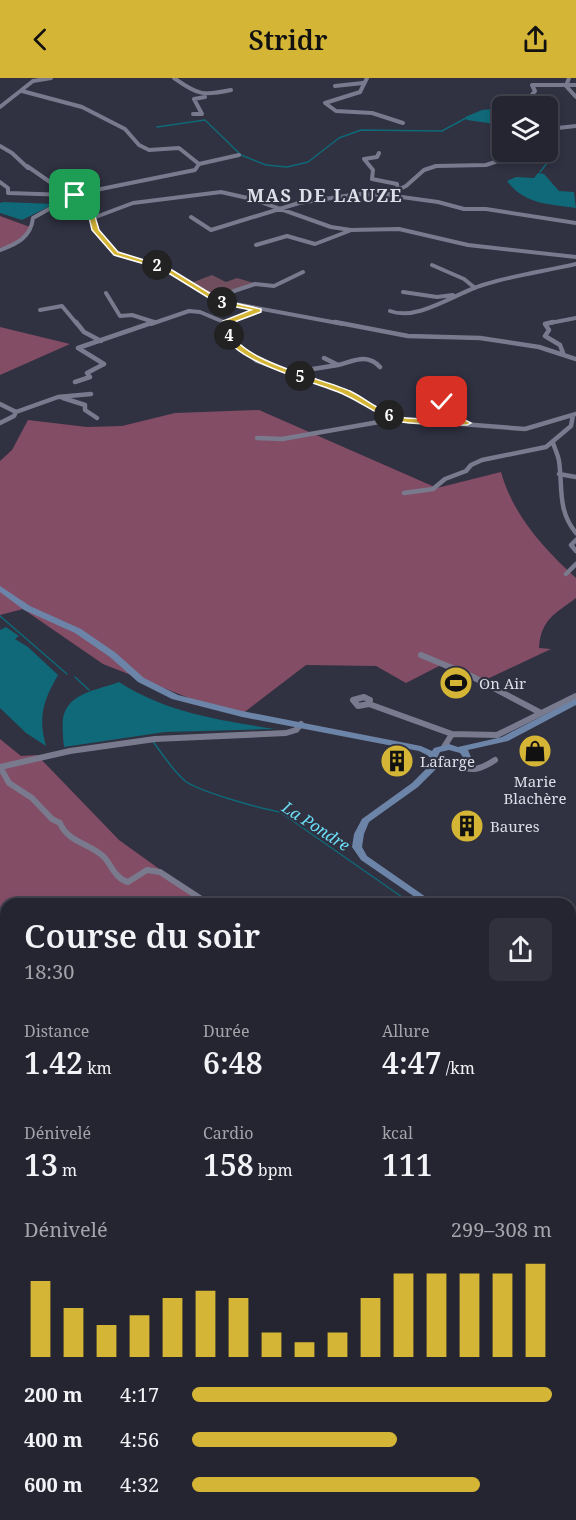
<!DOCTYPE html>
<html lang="fr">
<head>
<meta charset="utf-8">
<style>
	:root { --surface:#242531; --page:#30313d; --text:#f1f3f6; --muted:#a3a5ab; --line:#41424d; --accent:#d5b535 }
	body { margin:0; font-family:"Noto Serif",serif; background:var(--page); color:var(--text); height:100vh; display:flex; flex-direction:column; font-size:22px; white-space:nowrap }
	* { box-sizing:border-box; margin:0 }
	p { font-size:20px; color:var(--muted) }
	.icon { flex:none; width:33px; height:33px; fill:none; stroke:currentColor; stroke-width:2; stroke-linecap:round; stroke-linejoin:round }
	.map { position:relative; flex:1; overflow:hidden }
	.details { position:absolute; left:0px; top:820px; width:576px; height:622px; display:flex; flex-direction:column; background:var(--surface); border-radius:18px 18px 0 0; box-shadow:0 3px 9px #0003,0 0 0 2px var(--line) }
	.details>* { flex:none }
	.controls { position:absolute; left:492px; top:18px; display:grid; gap:12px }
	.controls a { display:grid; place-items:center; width:66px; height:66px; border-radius:9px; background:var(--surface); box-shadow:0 3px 9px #0003,0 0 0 2px var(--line); font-size:30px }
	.pin { position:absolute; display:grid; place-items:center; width:51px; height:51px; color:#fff; margin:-26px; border-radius:12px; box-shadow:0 3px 9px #0006 }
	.km { position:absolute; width:30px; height:30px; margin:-15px; border-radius:50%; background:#222; color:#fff; font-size:16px; line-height:30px; text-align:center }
	.round { display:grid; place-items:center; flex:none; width:63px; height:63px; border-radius:9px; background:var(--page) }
	.overview { display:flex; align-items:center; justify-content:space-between; height:102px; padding:0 24px }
	h1 { font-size:33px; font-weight:600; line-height:45px }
	.figures { display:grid; grid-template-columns:repeat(3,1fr); gap:9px; height:102px; padding:6px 24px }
	.figures div { display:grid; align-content:center }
	.figures b { font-size:30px; font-weight:600 }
	.figures small { font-size:16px; font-weight:400 }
	.figures p { font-size:16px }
	.chart { height:168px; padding:12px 24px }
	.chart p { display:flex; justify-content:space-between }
	.chart svg { width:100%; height:108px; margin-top:6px; stroke:var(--accent); stroke-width:6 }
	ul { padding:0 24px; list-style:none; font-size:20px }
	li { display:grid; grid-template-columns:96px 72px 1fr; align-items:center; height:45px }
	li i { height:15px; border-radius:8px; background:var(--accent) }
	header { display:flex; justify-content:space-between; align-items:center; height:78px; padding:0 24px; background:var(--accent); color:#111; font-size:27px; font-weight:600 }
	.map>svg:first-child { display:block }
	.green { fill:#714e5d }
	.forest { fill:#834d66 }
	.water { fill:#0f6978 }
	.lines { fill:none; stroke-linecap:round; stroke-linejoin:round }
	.stream { stroke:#0f6978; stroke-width:1.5 }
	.street-far3 { stroke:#797a8d; stroke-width:4 }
	.street-far2 { stroke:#797a8d; stroke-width:4.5 }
	.street-far1 { stroke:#797a8d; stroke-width:6 }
	.street { stroke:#797a8d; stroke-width:8 }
	.secondary { fill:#6c84a7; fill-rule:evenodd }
	.route { fill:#d5b535; stroke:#fff; stroke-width:1.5 }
	.labels { text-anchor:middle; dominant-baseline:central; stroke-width:4.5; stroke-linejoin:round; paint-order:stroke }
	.poi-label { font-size:15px; fill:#dedee9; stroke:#303141; text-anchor:start }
	.water-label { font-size:16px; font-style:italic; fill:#6bdff8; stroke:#303141 }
	.far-district-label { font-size:18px; font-weight:bold; letter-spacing:1.5px; fill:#dedee9; stroke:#303141 }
</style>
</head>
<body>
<header><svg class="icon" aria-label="back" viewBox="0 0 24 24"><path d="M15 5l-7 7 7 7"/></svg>Stridr<svg class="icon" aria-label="share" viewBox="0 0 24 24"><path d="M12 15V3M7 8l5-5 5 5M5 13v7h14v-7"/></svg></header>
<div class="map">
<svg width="576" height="1442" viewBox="0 0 576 1442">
	<rect width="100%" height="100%" fill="#303141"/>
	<path class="green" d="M212,197l14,7 11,-4 17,5 -40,14 -23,-14z"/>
	<path class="forest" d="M0,138l30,11 -10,14 -20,7z
		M0,249l70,17 -70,31z
		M259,332l178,78 64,-16c12,43 42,76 75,106v20c-21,16 -35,21 -37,50l12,1 -66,31 -40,-17 -39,20 -30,-17 -70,-1 -64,49 -43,-12 -96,-38 -80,-55 -23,6v-154l12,-11 16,-30 59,7 35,-1 53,-13z
		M0,661l21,17 16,-1 82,85 89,64h-202v283l-6,1z"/>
	<path class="water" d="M502,30v17l-35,-5 -2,-3 17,-7z
		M538,95l6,1 15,17 15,1 2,16c-27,-4 -51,-3 -69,-27l9,-4 18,1z
		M3,124l51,2 -32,16 -22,-7v-10z
		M6,549l13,9 -4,3 13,8 30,28c-15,26 -20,42 -12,71l-20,-13 -26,-25v-78z
		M119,604c48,31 100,38 156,47l-110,3 -101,15c-1,-9 -2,-20 -1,-29 5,-26 36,-28 56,-36z"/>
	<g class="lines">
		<path class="stream" d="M157,49l48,-7 36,35 25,10 21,2 21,-5 31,-24 22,-8 81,1 24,-13
			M540,94l15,-19 -1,-10 -6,-6
			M0,538l67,58
			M75,599l14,13
			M152,662c10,14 19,28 32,40 12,11 78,29 96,32l132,92
			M570,936l6,4"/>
		<path class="street-far3" d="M174,0c24,17 29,18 57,12
			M367,0l-7,14 -35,11 11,8 36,2 31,10
			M569,0l-3,8 10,11
			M33,3l18,-3
			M335,8l28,-3
			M22,13l60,16 43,22 14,16 10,5 30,-2 20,16
			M512,25l14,-1 9,-11 -3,-6h44
			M0,29l33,-26
			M193,36h9l-8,-15 11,-2
			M548,51l28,-3
			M0,68l12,7 16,15
			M379,75l-2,4 -13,2 9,11 -1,9 25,5 1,7
			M27,88l23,16 24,11
			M0,104l8,6v5l61,2
			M76,116l119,-24 4,-6 40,-9
			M76,117l15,18 5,17 20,24 48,14 55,33 124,23
			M387,117l51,7 26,7h22l90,14
			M191,139l20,13 88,-27 59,-9 29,1 19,-9 18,-16 12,-4 50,-1 39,-13
			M93,140l40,-15 88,-11 31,7 79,28 20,3 48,-1 69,16 108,12
			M256,167l31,-9 28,8 34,-13
			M0,172c17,-6 31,-13 33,-32l39,-22
			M432,187l32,14 11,9
			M403,214l34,5 16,-2
			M106,215l14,23 12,-1 22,7
			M213,220l42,-14 19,2 29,-14
			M40,232l22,-4 15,18
			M390,233c29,11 68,-20 96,-27 29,-9 60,-13 90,-20
			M151,246l38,-13 11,1 26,11
			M226,246l31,-13
			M545,246l31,-6"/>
		<path class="street-far2" d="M76,244l8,10 17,9
			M224,244l2,1
			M227,244l-1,7 4,9 27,23 89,31 50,27 129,10 51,-15
			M335,244l73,14 72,2 59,9 37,12
			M553,244l-8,2 4,6 -4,6 15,9 3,8
			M104,286l-26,-16 76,-26
			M338,287c16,-4 29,-12 42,2
			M294,294l44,-7 -14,-7
			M75,304l15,-5 -3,-4 17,-9
			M440,309l3,15 -8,4 29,15
			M63,320l22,7v5l12,8
			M0,326l16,8
			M0,345l14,-7 2,-4 42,-15 33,-3
			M257,360l25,1 114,-20
			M553,365c2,6 5,12 6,18 4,27 -2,49 17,72
			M559,396l17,3
			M404,415l29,-4 12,-10 21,-8 5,-6 11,-5 64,-13 25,-21 2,-11
			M576,462l-5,5 5,6
			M566,496l10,-10"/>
		<path class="street-far1" d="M421,577l50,21 70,37
			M364,619l6,3 -1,4 -11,2 -5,-6z
			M369,626l83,30 -8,13
			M452,656l45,1 79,-39
			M459,687c13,8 24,3 36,-5
			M209,826l-49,-32 -13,-2 -19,12c-12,-3 -16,-15 -23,-24 -14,-15 -37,-15 -45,-35l-8,-4 -20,-21 -23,-15 -9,-16 70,-16 85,-12 131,-6 10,-3 5,-6"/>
		<path class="street" d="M570,1186l6,3"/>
		<path class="secondary" d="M0,508l30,20 51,23 35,24 28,25 34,17 64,16 179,35 11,5 2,-3 15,-4 9,3 44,-10 71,-37 3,-1v6l-68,36 -40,9 3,7 -6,9 -15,3 -11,-3 -21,21 -49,35 -5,12 -2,13 5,9 69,48h-11l-64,-44 -9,-13 2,-13 8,-15 50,-36 22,-22 -7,-6 -8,-4 -177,-34 -70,-18 -34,-17 -28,-25 -35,-24 -51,-23 -24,-18zM449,672l11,3 3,4 -4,5c-10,1 -13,1 -21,-6l2,-4z
			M570,921l6,2v8l-6,-2z"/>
	</g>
	<path class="route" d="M73,116h9l12,19 5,17 19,22 49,15 54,33 40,9v3l-32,12c-1,35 95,55 121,67 15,7 33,23 49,26 18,3 38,2 56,3l-21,-10 -3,-4 11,-6 4,2 -7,5 32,16 -4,2c-20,-1 -55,1 -73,-5 -17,-5 -33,-18 -49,-25 -25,-13 -132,-35 -122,-74l28,-11 -34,-7 -55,-34 -48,-14 -22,-25 -4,-17z"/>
	<defs>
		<symbol id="stadium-disc" viewBox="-11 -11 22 22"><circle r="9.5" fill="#d5b535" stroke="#303141"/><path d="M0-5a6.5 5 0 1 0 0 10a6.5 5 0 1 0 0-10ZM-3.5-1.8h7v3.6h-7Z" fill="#111"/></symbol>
		<symbol id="shop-disc" viewBox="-11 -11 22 22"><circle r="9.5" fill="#d5b535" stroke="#303141"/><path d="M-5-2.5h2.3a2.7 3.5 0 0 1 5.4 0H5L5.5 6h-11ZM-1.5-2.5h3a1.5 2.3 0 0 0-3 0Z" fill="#111"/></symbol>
		<symbol id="building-disc" viewBox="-11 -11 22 22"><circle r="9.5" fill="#d5b535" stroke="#303141"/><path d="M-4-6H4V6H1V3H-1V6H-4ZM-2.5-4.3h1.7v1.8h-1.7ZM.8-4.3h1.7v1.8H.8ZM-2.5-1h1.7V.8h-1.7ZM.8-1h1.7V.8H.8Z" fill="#111"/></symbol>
	</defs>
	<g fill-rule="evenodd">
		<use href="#stadium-disc" x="437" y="586" width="38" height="38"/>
		<use href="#shop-disc" x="516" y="654" width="38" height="38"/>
		<use href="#building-disc" x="378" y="664" width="38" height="38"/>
		<use href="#building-disc" x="448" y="729" width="38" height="38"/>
	</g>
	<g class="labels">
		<g class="poi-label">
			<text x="479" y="605">On Air</text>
			<text x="420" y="683">Lafarge</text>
			<text x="535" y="703" text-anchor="middle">Marie<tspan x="535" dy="17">Blachère</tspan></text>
			<text x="490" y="748">Baures</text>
		</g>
		<g class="water-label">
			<text transform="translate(316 748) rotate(33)">La Pondre</text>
		</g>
		<g class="far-district-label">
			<text x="325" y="117">MAS DE LAUZE</text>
		</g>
	</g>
</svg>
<div class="controls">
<a><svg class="icon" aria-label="layers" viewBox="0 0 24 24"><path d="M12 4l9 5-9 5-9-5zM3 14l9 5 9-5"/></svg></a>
</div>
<div class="pin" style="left:75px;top:117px;background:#1e9e55"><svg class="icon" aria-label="arrive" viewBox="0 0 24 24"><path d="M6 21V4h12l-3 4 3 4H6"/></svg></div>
<div class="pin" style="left:442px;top:324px;background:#d93025"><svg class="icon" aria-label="check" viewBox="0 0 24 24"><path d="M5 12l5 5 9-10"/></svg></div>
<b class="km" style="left:157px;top:187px">2</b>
<b class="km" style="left:222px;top:224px">3</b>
<b class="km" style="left:229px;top:257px">4</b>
<b class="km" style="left:300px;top:298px">5</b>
<b class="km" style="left:389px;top:337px">6</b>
<section class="details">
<div class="overview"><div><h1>Course du soir</h1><p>18:30</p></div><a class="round"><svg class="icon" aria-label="share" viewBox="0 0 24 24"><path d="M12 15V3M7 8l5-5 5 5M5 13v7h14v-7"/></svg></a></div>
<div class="figures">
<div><p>Distance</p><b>1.42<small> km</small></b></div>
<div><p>Durée</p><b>6:48</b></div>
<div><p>Allure</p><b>4:47<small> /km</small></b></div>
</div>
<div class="figures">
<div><p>Dénivelé</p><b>13<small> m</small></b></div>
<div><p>Cardio</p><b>158<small> bpm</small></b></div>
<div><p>kcal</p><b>111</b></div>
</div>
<div class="chart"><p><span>Dénivelé</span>299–308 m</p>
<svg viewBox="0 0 160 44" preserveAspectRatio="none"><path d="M5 44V13M15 44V24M25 44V31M35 44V27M45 44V20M55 44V17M65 44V20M75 44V34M85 44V38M95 44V34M105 44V20M115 44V10M125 44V10M135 44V10M145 44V10M155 44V6"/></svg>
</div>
<ul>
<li><b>200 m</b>4:17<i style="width:100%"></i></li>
<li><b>400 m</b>4:56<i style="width:57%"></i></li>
<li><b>600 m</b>4:32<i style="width:80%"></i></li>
</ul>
</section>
</div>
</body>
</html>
